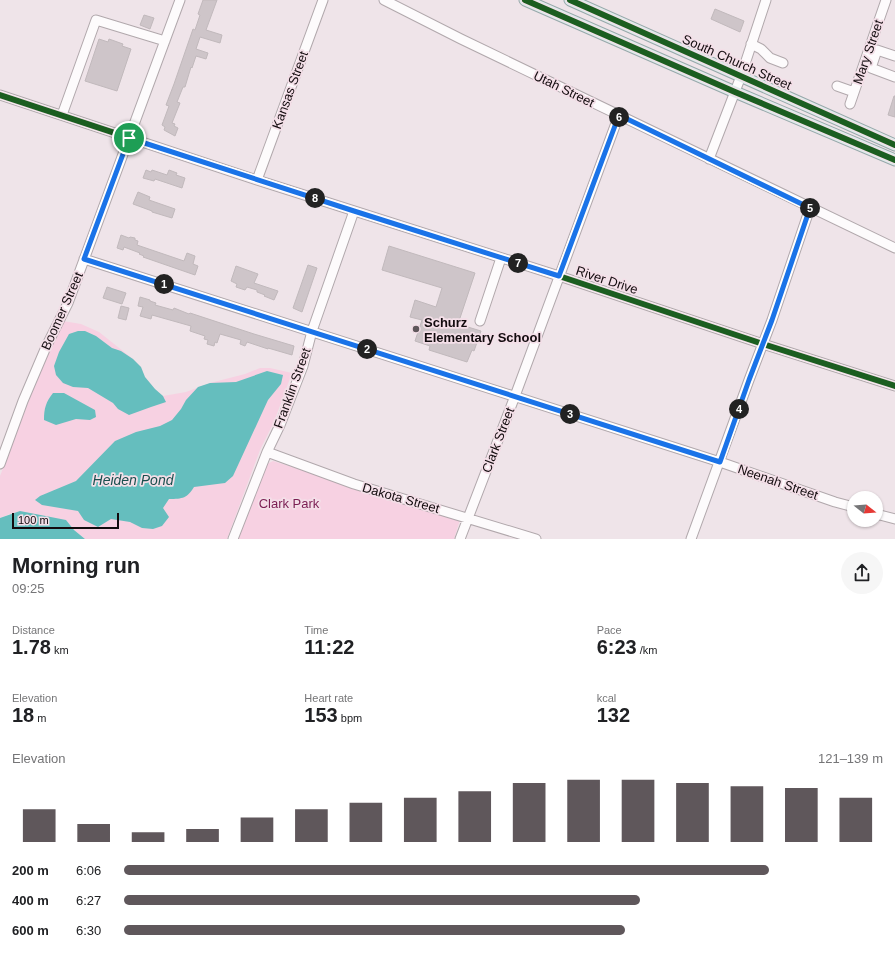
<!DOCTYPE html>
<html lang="en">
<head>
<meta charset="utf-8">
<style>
	:root { --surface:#fff; --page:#f6f6f6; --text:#202124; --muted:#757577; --accent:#5f575b }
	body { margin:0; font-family:Helvetica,sans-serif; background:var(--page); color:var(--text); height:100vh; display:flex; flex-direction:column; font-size:15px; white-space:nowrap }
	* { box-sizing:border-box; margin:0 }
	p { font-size:13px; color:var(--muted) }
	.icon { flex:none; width:22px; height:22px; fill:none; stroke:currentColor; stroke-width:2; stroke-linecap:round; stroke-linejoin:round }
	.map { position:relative; height:539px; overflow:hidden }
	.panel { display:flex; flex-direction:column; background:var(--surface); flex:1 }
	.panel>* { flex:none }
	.needle { width:26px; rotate:107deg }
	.tools { position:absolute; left:847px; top:491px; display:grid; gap:8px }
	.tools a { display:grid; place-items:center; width:36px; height:36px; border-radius:50%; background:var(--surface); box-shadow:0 1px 3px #0004; font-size:20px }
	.scale { position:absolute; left:12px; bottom:10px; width:107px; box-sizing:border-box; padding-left:4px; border:2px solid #120b0e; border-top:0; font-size:11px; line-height:14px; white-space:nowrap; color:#120b0e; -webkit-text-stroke:3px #f4dfe8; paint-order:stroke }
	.pin { position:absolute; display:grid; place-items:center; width:34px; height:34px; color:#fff; margin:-17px; border:2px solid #fff; border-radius:50%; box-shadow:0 1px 4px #0007 }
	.km { position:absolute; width:20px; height:20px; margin:-10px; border-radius:50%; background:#222; color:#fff; font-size:11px; line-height:20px; text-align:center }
	.round { display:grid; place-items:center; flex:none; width:42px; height:42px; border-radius:21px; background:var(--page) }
	.overview { display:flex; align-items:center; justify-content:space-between; height:68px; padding:0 12px }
	h1 { font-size:22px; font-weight:700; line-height:30px }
	.stats { display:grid; grid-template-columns:repeat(3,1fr); gap:6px; height:68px; padding:4px 12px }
	.stats div { display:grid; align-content:center }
	.stats b { font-size:20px; font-weight:700 }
	.stats small { font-size:11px; font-weight:400 }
	.stats p { font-size:11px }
	.chart { height:112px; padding:8px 12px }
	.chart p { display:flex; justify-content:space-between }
	.chart svg { width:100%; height:72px; margin-top:4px; stroke:var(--accent); stroke-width:6 }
	ul { padding:0 12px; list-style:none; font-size:13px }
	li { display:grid; grid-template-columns:64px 48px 1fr; align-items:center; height:30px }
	li i { height:10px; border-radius:5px; background:var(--accent) }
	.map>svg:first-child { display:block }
	.green { fill:#f7d1e2 }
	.water { fill:#65bebe }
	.building { fill:#cec5c9; stroke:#c1b9bc }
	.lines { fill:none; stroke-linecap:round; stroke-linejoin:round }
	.minor-casing { stroke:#b1a8ac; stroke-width:11 }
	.major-casing { stroke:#97a8aa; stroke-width:13 }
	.minor { stroke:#fdfbfc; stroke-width:9 }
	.major { stroke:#e0eaeb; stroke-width:11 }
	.cycleway-casing { stroke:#f4dfe8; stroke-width:8 }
	.cycleway { stroke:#1b5e20; stroke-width:6 }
	.route-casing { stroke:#fff; stroke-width:8 }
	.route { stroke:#1a73e8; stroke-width:5 }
	.poi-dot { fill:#5f575b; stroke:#f4dfe8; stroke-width:1.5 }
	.labels { text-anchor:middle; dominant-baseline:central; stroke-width:3.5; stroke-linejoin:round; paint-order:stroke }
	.street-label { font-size:13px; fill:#120b0e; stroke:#f4dfe8 }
	.poi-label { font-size:13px; font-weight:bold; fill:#120b0e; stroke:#f4dfe8; text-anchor:start }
	.park-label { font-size:13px; fill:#7b1e53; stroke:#f4dfe8 }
	.water-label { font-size:14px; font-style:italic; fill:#1a4f4e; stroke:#f4dfe8 }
</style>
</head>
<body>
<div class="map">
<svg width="895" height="539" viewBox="0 0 895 539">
	<rect width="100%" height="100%" fill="#efe4e9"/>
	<path class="green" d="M63,321l18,3 18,8 34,27 8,8 4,10 10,12 8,7 23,-4 24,-9 35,-9 15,-6h10l22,5 -18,49 -14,28 -33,89h-142l-11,-9 -8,-10 -54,-7 -12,5v-42l38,-99z
		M273,461l187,59 -6,19h-217l28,-74z"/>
	<path class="water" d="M78,331h7l11,5 16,12 9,3 12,8 8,8 4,10 10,12 8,7 3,6 -15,5 -22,8 -11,-6 -5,-6 -25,-15 -15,-1 -10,-4 -7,-8 -2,-9 5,-14 10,-18z
		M267,371l16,4 -2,9 -13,16 -35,76 -8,7 -31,4c-7,11 -11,12 -25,12l-6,9 6,9 -7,9 -9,3 -11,-1 -12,-6 -19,-3 -13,8 -14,-7 -6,-9 -36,-6 -7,-5 5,-4 36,-15 39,-40 21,-9 24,-6 12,-6 9,-11 5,-9 12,-13 12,-4 26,-1z
		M53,393h11l31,17 1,7 -6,3 -14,-1 -20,6 -12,-5c0,-12 2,-18 9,-27z
		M20,511l46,9 8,10 11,9h-85v-21z"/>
	<path class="building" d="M203,0h14l-11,30 16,5 -2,8 -20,-6 -4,12 12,4 -2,6 -10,-3 -4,12 -1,-1 -6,20h-2l-6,15 3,1 -8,20 3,1 -1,2 4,2 -3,8 -11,-6 1,-3 -3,-2 7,-19 -3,-1 8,-21 19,-55 2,1 5,-15 -2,-1z
		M715,9l29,12 -4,11 -29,-13z
		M144,15l10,3 -4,11 -10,-4z
		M99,39l9,3 1,-3 14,5 -1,2 9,3 -14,42 -32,-10z
		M894,96h1v21l-7,-2z
		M146,170l5,2 1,-2 15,5 2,-5 8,3 -1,2 9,3 -3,10 -27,-9 -1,2 -11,-3z
		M138,192l12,5 -1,3 26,9 -3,9 -20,-6v-1l-19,-7z
		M121,235l8,3 1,-1 5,1v2l3,1 -1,4 47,16 3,-8 8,3 -2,8 5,2 -3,9 -52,-18 1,-1 -5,-2 1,-1 -16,-6 -1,3 -6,-2z
		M389,246l86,27 -17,51 23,7 -7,20 -2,-1 -5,12 -38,-12 1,-4 -15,-5 7,-21 -12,-3 5,-17 21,7 6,-19 -60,-18z
		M308,265l9,3 -15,44 -9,-4z
		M236,266l22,8 -4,9 24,8 -4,9 -10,-4 1,-1 -8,-3v-2l-10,-3 -2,3 -9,-3 1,-3 -6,-3z
		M107,287l19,6 -4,11 -19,-6z
		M140,297l10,3v1l6,2 -1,2 18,5 1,-2 15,6 1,-1 64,21 40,12 -2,9 -24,-7v1l-21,-7 -2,4 -5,-2 1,-4 -21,-6 -3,9 -2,-1 -1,4 -7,-2 1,-4 -4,-1 1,-3 -15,-5 1,-5 -39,-11 -1,4 -11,-3 3,-9 -5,-1z
		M121,306l8,2 -3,12 -8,-2z"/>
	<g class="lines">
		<defs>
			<path id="minor" d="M384,0l77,39 434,209
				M751,44l10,5 9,9 13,5
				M895,56l-18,-6 -6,18 24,9
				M837,86l17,6
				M0,95l257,85 302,96 204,68 132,42
				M850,104l36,-104
				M62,115l34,-95 69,21
				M709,159l32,-83 25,-76
				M257,180l66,-180
				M84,259l636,203 115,40 19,5
				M480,321l21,-63
				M267,452l87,32 182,55
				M0,464l23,-63 23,-54 22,-44 112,-303
				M876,514l19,5
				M233,539l34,-87 13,-27 23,-59 9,-35 42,-120
				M460,539l55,-143 104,-281
				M691,539l58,-159 23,-60 38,-112"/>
			<path id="major" d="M525,0l210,92 160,68
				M570,0l325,145"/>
		</defs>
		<use href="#minor" class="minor-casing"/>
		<use href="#major" class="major-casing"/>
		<use href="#minor" class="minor"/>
		<use href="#major" class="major"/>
		<defs>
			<path id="cycleway" d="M525,0l210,92 160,68
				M570,0l325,145
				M0,95l257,85 302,96 204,68 132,42"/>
		</defs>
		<use href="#cycleway" class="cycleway-casing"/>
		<use href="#cycleway" class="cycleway"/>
	</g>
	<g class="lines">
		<defs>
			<path id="route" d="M619,115l191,93 -38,112 -23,60 -29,82 -636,-203 45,-121 225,73 205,65z"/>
		</defs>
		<use href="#route" class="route-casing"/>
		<use href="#route" class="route"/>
	</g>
	<circle class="poi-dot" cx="416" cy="329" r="4"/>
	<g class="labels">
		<g class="street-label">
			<text transform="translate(868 52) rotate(-71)">Mary Street</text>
			<text transform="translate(737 62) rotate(24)">South Church Street</text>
			<text transform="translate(564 89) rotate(26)">Utah Street</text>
			<text transform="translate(290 90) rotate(-70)">Kansas Street</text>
			<text transform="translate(607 280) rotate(18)">River Drive</text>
			<text transform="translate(62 311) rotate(-66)">Boomer Street</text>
			<text transform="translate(292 388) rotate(-70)">Franklin Street</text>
			<text transform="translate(498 440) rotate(-69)">Clark Street</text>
			<text transform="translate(778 482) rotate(19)">Neenah Street</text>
			<text transform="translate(401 498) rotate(16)">Dakota Street</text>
		</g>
		<g class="poi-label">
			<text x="424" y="322">Schurz<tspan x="424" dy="15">Elementary School</tspan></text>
		</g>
		<g class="park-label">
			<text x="289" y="503">Clark Park</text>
		</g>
		<g class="water-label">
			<text x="133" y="480">Heiden Pond</text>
		</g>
	</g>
</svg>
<div class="tools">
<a><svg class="needle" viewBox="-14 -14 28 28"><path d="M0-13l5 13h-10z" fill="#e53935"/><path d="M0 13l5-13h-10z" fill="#757577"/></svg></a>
</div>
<div class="scale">100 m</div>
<div class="pin" style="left:129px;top:138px;background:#1e9e55"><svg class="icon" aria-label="arrive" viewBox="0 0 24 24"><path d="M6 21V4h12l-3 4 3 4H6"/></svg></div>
<b class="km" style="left:164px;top:284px">1</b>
<b class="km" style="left:367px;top:349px">2</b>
<b class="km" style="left:570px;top:414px">3</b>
<b class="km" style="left:739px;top:409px">4</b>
<b class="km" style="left:810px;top:208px">5</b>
<b class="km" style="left:619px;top:117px">6</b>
<b class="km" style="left:518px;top:263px">7</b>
<b class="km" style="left:315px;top:198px">8</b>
</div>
<section class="panel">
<div class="overview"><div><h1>Morning run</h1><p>09:25</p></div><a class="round"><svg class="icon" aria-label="share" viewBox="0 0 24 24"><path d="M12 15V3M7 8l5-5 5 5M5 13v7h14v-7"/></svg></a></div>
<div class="stats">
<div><p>Distance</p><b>1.78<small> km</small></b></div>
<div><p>Time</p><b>11:22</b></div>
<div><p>Pace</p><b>6:23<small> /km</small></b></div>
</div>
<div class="stats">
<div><p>Elevation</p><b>18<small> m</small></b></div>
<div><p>Heart rate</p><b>153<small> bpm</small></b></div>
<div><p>kcal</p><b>132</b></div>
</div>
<div class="chart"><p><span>Elevation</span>121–139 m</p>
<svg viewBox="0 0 160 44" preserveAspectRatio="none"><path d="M5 44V24M15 44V33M25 44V38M35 44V36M45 44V29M55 44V24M65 44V20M75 44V17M85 44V13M95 44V8M105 44V6M115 44V6M125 44V8M135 44V10M145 44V11M155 44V17"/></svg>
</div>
<ul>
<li><b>200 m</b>6:06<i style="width:85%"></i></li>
<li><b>400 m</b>6:27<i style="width:68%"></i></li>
<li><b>600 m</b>6:30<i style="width:66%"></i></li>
</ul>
</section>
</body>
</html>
